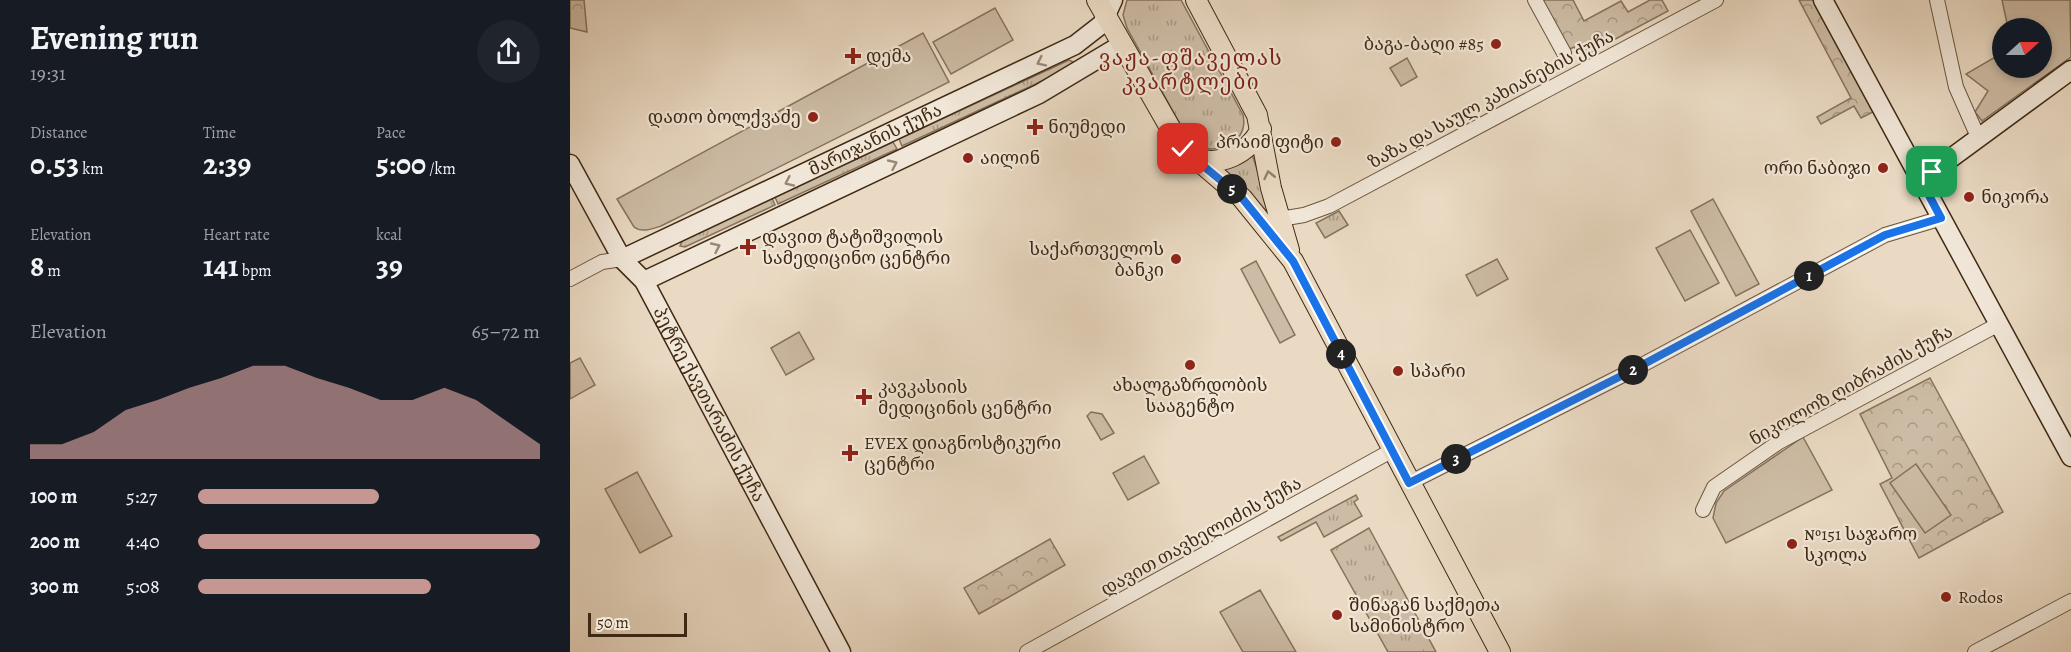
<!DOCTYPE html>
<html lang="en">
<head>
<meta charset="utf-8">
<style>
	:root { --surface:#171b24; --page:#20242c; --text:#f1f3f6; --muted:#9ea1a6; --accent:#c59692 }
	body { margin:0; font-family:Alegreya,"Noto Serif Georgian",serif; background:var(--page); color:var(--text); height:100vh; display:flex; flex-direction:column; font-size:22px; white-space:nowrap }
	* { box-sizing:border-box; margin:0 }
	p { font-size:20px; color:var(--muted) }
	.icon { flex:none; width:33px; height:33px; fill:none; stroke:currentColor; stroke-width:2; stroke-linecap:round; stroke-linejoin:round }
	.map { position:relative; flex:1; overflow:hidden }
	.sheet { display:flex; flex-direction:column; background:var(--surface); width:570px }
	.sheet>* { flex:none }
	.needle { width:39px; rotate:69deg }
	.controls { position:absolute; left:1422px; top:18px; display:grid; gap:12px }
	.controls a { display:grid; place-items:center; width:60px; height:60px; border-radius:50%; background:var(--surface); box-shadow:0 3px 9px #0003; font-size:30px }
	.scale { position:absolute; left:18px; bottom:15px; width:99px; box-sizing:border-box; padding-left:6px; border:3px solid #402913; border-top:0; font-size:16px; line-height:21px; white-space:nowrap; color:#402913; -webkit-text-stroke:4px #f1e7d8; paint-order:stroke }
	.pin { position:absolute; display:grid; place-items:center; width:51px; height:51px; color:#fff; margin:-26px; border-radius:12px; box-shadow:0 3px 9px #0006 }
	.km { position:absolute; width:30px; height:30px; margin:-15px; border-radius:50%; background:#222; color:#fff; font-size:16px; line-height:30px; text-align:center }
	.round { display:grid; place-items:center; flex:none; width:63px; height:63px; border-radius:32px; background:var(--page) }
	.overview { display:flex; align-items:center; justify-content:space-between; height:102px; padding:0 30px }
	h1 { font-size:33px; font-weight:700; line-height:45px }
	.stats { display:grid; grid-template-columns:repeat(3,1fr); gap:9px; height:102px; padding:6px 30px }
	.stats div { display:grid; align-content:center }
	.stats b { font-size:30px; font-weight:700 }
	.stats small { font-size:16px; font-weight:400 }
	.stats p { font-size:16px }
	.chart { height:168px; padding:12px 30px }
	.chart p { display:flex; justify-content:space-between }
	.chart svg { width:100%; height:108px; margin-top:6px; fill:var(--accent); opacity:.7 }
	ul { padding:0 30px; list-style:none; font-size:20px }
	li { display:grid; grid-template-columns:96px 72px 1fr; align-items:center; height:45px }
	li i { height:15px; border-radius:8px; background:var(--accent) }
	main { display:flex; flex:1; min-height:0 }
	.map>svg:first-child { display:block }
	.grass { fill:url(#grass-tufts); stroke:#86725c; stroke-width:1.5 }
	.forest { fill:url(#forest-crowns); stroke:#86725c; stroke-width:1.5 }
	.green { fill:#cdbca5; stroke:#86725c; stroke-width:1.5 }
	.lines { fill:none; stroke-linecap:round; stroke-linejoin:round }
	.street-casing { stroke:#6a553f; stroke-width:16 }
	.secondary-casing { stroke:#402913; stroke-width:21 }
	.primary-casing { stroke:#402913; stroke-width:22 }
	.street { stroke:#f1e7d8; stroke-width:14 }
	.secondary { stroke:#f1e7d8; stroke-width:18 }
	.primary { stroke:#eadac3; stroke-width:20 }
	.oneway { stroke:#988876 }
	.oneway2 { stroke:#95826b }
	.route-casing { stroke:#fff; stroke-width:12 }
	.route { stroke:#1a73e8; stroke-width:8 }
	.poi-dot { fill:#8f2418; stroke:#f1e7d8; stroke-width:2 }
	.labels { text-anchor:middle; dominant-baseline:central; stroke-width:4.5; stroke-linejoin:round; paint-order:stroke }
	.poi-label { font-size:18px; fill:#402913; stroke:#f1e7d8; text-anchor:start }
	.street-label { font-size:18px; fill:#402913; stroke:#f1e7d8 }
	.quarter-label { font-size:21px; letter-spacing:1.5px; fill:#7a1f14; stroke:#f1e7d8 }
</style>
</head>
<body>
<main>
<section class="sheet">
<div class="overview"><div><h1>Evening run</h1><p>19:31</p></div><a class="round"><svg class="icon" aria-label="share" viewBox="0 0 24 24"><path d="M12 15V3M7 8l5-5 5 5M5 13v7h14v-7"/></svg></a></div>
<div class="stats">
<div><p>Distance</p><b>0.53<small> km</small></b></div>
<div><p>Time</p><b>2:39</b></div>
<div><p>Pace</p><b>5:00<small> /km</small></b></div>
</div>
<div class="stats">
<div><p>Elevation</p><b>8<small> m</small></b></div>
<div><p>Heart rate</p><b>141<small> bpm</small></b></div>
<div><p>kcal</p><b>39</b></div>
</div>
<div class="chart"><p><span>Elevation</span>65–72 m</p>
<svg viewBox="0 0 160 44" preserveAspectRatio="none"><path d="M0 44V38L10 38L20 33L30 24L40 20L50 15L60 11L70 6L80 6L90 11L100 15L110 20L120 20L130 15L140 20L150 29L160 38V44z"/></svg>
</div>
<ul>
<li><b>100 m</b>5:27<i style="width:53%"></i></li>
<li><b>200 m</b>4:40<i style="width:100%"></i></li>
<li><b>300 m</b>5:08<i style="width:68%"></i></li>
</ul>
</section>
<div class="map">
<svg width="1501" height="652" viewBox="0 0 1501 652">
	<defs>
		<pattern id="grass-tufts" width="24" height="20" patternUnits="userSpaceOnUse" patternTransform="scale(1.5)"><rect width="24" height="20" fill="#cdbca5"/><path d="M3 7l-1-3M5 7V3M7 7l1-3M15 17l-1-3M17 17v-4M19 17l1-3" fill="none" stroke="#a89985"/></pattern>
		<pattern id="forest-crowns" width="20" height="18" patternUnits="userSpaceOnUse" patternTransform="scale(1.5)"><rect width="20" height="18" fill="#cdbca5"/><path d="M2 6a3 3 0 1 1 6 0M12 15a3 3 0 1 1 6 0" fill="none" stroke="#a89985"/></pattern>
	</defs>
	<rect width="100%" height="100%" fill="#eadac3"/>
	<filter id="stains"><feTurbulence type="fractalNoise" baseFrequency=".00333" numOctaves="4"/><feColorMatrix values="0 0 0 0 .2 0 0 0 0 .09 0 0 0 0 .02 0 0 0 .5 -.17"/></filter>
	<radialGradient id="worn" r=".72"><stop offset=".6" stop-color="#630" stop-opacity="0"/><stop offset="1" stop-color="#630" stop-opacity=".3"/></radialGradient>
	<path class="grass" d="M557,0h54l62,115c7,31 -34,44 -54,25l-62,-112 -4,-13z
		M499,60l4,2 -1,5 -170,79 -3,-7z
		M323,142l4,7 -119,55 -3,-7z
		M682,154l23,72 -24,-31 -28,-27z
		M202,198l3,7 -90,42 -5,-1 3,-7z
		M769,211l9,14 -23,13 -9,-15z
		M786,495l2,4 -4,3 8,14 -38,21 -8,-15 -35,19 -3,-4z
		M799,528l67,124h-48l-57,-102z"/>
	<path class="forest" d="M0,0h14l3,32 -17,-4z
		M972,0h31l11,21 37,-20 7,11 22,-12h12l6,11 -88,47 -6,-11 -6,3z
		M1229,0h18l58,111 -14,7 -7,-12 -33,18 -4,-7 34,-19z
		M1360,378l73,134 -84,46 -39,-74 12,-6 -32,-64z
		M480,539l15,26 -86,49 -15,-26z"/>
	<path class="green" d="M1432,0h68l1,57 -89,64 -7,-9 13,-21 -22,-17 36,-21v15h40v-40h-34z
		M425,8l18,32 -62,34 -18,-32z
		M353,33l26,49 -288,144c-9,3 -19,7 -27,1l-17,-28z
		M837,58l10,19 -16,9 -11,-18z
		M1143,199l46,85 -23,12 -45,-85z
		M1120,230l29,53 -34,18 -29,-53z
		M927,259l11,20 -31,17 -11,-21z
		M686,261l39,74 -15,8 -39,-74z
		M229,332l15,27 -28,16 -15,-27z
		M10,358l15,27 -25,14v-36z
		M521,412l11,2 12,19 -13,7 -14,-24z
		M1233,437l29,53 -106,53 -13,-25 3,-15 8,-12z
		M574,456l15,27 -31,17 -15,-27z
		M1346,464l35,51 -26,18 -35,-50z
		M67,472l35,64 -32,17 -35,-64z
		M690,590l36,62h-53l-23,-40z"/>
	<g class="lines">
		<defs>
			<path id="street" d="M965,0l29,53
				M1367,0l19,87 22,50
				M710,219l24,-4 25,-9 387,-206
				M0,279l32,-17 20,-3
				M839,483l220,-111 256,-137 57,-17
				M1133,510l11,-23 65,-45 220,-118
				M457,652l364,-201
				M1405,652l96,-51"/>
			<g id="secondary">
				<path d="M1253,0l248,457"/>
				<path id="s1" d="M0,164l52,95 22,22 197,371"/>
				<path d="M1354,186l8,-14 139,-102"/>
				<path id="s2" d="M52,259l453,-214 27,-21 11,-24"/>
				<path d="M74,281l395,-187 82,-49"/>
			</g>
			<path id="primary" d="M527,0l83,145 62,53 51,63 207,391
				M626,0l61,115 14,73 18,62
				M624,158c27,9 54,-4 67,-29"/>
		</defs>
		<use href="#street" class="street-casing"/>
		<use href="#secondary" class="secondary-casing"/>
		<use href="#primary" class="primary-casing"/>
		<use href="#street" class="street"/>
		<use href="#secondary" class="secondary"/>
		<use href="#primary" class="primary"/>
	</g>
	<defs><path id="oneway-chevron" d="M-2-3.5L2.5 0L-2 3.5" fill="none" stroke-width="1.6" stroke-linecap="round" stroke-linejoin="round" transform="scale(1.5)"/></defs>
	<g class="oneway">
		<use href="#oneway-chevron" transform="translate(471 62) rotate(154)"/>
		<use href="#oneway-chevron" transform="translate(323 164) rotate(-25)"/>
		<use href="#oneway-chevron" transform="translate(219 182) rotate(155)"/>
		<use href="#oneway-chevron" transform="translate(146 247) rotate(-25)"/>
	</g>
	<use class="oneway2" href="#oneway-chevron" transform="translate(699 175) rotate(-103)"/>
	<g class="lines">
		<defs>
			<path id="route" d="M613,149l59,49 51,63 116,222 220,-111 256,-137 56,-17 -17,-32 8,-14"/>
		</defs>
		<use href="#route" class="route-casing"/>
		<use href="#route" class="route"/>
	</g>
	<g class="poi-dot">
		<circle cx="926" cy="44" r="6"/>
		<path d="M280 47h6v6h6v6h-6v6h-6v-6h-6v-6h6z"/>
		<circle cx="243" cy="117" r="6"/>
		<path d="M462 118h6v6h6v6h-6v6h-6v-6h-6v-6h6z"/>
		<circle cx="766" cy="142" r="6"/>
		<circle cx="398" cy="158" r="6"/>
		<circle cx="1313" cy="168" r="6"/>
		<circle cx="1399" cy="197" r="6"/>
		<path d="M175 238h6v6h6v6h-6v6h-6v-6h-6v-6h6z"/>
		<circle cx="606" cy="259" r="6"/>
		<circle cx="620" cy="365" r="6"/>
		<circle cx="828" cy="371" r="6"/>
		<path d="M291 388h6v6h6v6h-6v6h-6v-6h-6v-6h6z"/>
		<path d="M277 444h6v6h6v6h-6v6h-6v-6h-6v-6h6z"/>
		<circle cx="1222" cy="544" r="6"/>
		<circle cx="1376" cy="597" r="6"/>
		<circle cx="767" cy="615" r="6"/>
	</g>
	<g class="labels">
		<g class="poi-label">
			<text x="914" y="44" text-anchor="end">ბაგა-ბაღი #85</text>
			<text x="296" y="56">დემა</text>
			<text x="231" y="117" text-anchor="end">დათო ბოლქვაძე</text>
			<text x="478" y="127">ნიუმედი</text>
			<text x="754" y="142" text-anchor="end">პრაიმ ფიტი</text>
			<text x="410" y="158">აილინ</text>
			<text x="1301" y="168" text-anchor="end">ორი ნაბიჯი</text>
			<text x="1411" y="197">ნიკორა</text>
			<text x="192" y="237">დავით ტატიშვილის<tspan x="192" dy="21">სამედიცინო ცენტრი</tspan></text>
			<text x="594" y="249" text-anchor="end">საქართველოს<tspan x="594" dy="21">ბანკი</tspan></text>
			<text x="840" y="371">სპარი</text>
			<text x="620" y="385" text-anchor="middle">ახალგაზრდობის<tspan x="620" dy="21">სააგენტო</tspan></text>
			<text x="308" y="387">კავკასიის<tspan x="308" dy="21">მედიცინის ცენტრი</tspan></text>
			<text x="294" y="443">EVEX დიაგნოსტიკური<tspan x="294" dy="21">ცენტრი</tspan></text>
			<text x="1234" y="534">№151 საჯარო<tspan x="1234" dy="21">სკოლა</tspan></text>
			<text x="1388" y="597">Rodos</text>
			<text x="779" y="605">შინაგან საქმეთა<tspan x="779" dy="21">სამინისტრო</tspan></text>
		</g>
		<g class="street-label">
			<text transform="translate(921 99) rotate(-28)">ზაზა და საულ კახიანების ქუჩა</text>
			<text stroke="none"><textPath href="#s2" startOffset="280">მარიჯანის ქუჩა</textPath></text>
			<text transform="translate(1281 385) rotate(-29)">ნიკოლოზ ღიბრაძის ქუჩა</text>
			<text stroke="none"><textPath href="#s1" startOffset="279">პეტრე ქავთარაძის ქუჩა</textPath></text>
			<text transform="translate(631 536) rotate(-29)">დავით თავხელიძის ქუჩა</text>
		</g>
		<g class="quarter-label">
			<text x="621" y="58">ვაჟა-ფშაველას<tspan x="621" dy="24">კვარტლები</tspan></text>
		</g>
	</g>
	<rect width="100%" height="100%" filter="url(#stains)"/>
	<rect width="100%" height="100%" fill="url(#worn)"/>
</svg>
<div class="controls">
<a><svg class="needle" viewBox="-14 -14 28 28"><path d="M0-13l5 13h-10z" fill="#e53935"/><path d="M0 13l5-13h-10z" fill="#9ea1a6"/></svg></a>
</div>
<div class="scale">50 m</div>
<div class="pin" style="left:1362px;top:172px;background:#1e9e55"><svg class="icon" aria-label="arrive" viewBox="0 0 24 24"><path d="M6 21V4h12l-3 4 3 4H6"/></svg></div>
<div class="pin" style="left:613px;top:149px;background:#d93025"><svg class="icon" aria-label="check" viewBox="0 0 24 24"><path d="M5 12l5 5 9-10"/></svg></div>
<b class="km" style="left:1239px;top:276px">1</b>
<b class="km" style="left:1063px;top:370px">2</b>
<b class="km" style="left:886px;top:459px">3</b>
<b class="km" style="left:771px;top:354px">4</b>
<b class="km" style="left:662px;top:189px">5</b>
</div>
</main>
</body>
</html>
